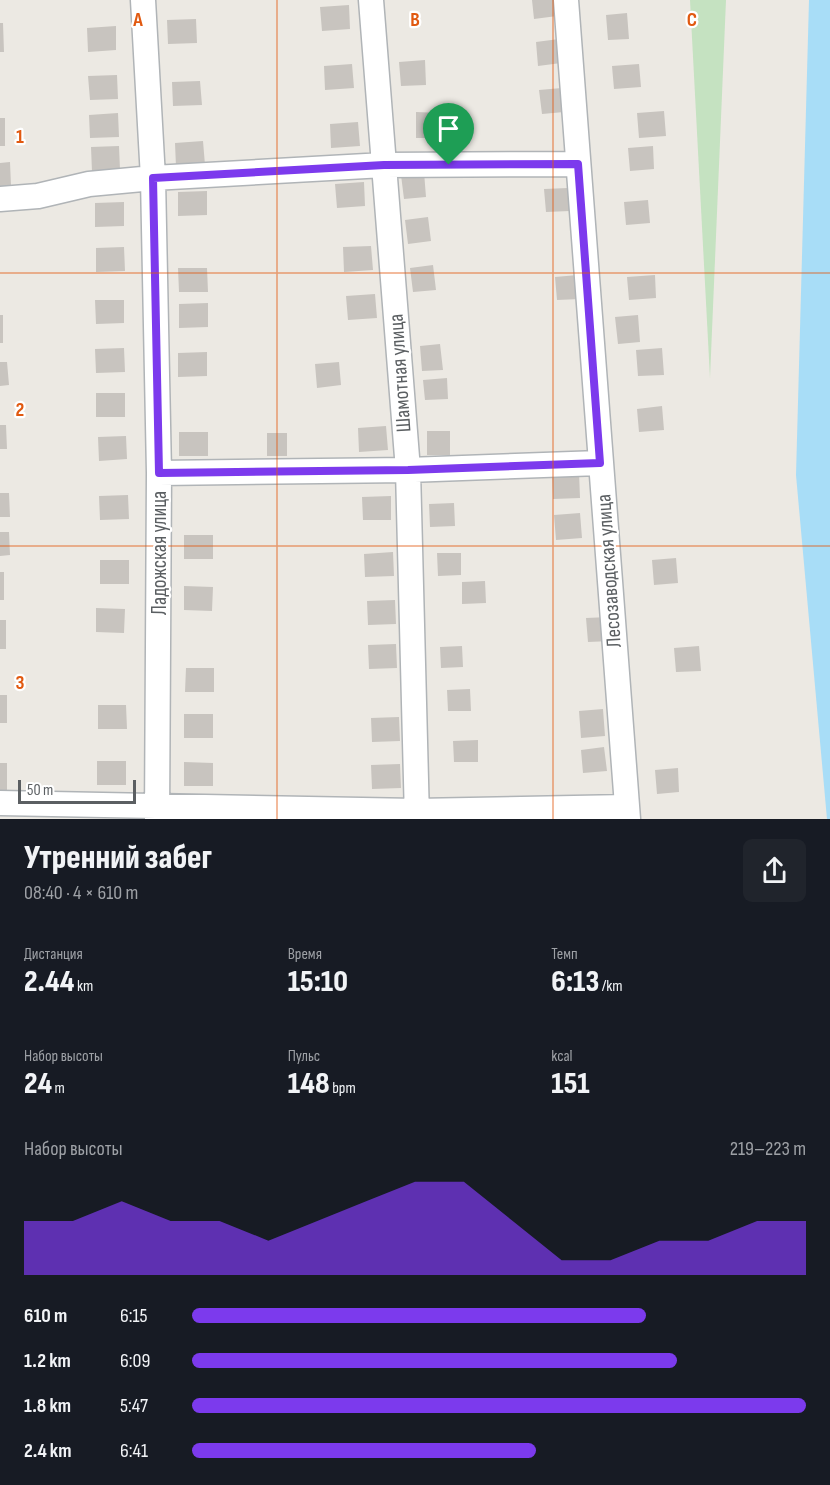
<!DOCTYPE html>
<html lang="ru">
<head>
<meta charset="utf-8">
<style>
	:root { --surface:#171b24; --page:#20242c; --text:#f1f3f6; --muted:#9ea1a6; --accent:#7c3aed }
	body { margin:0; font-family:"Sofia Sans Condensed",sans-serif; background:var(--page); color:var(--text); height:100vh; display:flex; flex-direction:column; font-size:22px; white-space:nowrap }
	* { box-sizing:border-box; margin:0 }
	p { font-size:20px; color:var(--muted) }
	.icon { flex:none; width:33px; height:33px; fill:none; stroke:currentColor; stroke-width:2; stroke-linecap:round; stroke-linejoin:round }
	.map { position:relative; height:819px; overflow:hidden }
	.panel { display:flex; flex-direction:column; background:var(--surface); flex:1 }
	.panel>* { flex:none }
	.scale { position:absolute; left:18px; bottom:15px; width:118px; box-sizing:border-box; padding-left:6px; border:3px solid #5b5f62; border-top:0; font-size:16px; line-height:21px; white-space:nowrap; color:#5b5f62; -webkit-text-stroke:4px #fff; paint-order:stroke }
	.pin { position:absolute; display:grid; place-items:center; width:51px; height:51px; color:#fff; margin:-62px -26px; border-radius:50% 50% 50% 0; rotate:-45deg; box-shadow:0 0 6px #0007 }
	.pin .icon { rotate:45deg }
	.round { display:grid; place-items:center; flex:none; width:63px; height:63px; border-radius:9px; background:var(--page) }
	.head { display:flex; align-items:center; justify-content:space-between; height:102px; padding:0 24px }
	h1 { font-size:33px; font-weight:800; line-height:45px }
	.figures { display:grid; grid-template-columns:repeat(3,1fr); gap:9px; height:102px; padding:6px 24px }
	.figures div { display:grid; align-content:center }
	.figures b { font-size:30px; font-weight:800 }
	.figures small { font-size:16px; font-weight:400 }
	.figures p { font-size:16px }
	.chart { height:168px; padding:12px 24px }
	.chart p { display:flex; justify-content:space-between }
	.chart svg { width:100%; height:108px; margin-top:6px; fill:var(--accent); opacity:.7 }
	ul { padding:0 24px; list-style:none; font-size:20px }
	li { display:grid; grid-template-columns:96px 72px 1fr; align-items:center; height:45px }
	li i { height:15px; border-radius:8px; background:var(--accent) }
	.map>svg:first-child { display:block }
	.green { fill:#c5e2c1 }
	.water { fill:#a8ddf7 }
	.building { fill:#c8c4bf }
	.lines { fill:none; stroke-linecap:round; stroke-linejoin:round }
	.minor-casing { stroke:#b0b4b7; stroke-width:27 }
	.minor { stroke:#fff; stroke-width:24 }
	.route-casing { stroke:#fff; stroke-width:12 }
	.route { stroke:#7c3aed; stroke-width:8 }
	.grid { fill:none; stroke:#e15910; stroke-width:1.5; stroke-opacity:0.55 }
	.labels { text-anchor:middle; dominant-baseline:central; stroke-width:4.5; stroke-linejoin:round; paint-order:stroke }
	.street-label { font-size:21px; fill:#5b5f62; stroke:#fff }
	.grid-label { font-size:20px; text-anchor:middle; font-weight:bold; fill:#e15910; stroke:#fff; stroke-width:4.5; stroke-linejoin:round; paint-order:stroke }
</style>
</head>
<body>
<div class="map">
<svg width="830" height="819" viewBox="0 0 830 819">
	<rect width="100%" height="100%" fill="#ece9e3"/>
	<path class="green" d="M690,0h36l-16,378z"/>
	<path class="water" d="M809,0h21v819h-3l-31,-344z"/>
	<path class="building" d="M532,0h23l2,16 -23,3z
		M349,5l1,24 -28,2 -2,-24z
		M627,13l2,26 -21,1 -2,-25z
		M196,19l1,24 -29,1 -1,-24z
		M0,23h3l1,29h-4z
		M116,26v24l-28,2 -1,-24z
		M559,39l2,24 -23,3 -2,-24z
		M425,60l1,25 -25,1 -2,-24z
		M352,64l2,24 -29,2 -1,-24z
		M639,64l2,23 -27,2 -2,-23z
		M117,75l1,24 -28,1 -2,-24z
		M200,81l2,24 -29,1 -1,-24z
		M562,88l2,24 -22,2 -3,-24z
		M664,111l2,25 -27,2 -2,-25z
		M416,112l25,1 -1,25h-24z
		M118,113l1,24 -29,1 -1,-23z
		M0,118h5v28h-5z
		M358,122l2,24 -29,2 -1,-24z
		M203,141l2,24 -29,2 -1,-24z
		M119,146l1,24 -28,2 -1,-25z
		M653,146l1,23 -24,2 -2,-23z
		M10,162l1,24 -11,1v-24z
		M424,172l2,25 -22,2 -3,-24z
		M364,182l1,24 -28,2 -2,-24z
		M568,188l2,23 -24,1 -2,-23z
		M207,191v24l-29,1v-24z
		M648,200l2,23 -24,2 -2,-23z
		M124,202v24l-29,1v-24z
		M428,217l3,24 -23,3 -3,-24z
		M371,246l2,24 -29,2 -1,-25z
		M124,247l1,24 -29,1v-24z
		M433,265l3,25 -23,2 -3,-24z
		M178,268h29l1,24h-29z
		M578,275l2,24 -23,1 -2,-23z
		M655,275l1,23 -27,2 -2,-23z
		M375,294l2,24 -29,2 -2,-24z
		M95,300h29v23l-28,1z
		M208,303v24l-29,1v-24z
		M0,315h3v28h-3z
		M638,315l2,27 -22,2 -3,-27z
		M440,344l3,26 -21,1 -2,-25z
		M124,348l1,24 -29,1 -1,-24z
		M662,348l2,27 -26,1 -2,-26z
		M207,352v24l-29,1v-24z
		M0,362h7l2,23 -9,1z
		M339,362l2,23 -24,3 -2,-24z
		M447,378l1,21 -23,1 -2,-20z
		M96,393h29v24h-29z
		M662,406l2,24 -25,2 -2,-23z
		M0,425h6l1,24h-7z
		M386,426l2,24 -29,2 -1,-24z
		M427,431h23v24h-23z
		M179,432h29v24h-29z
		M267,433h20v23h-20z
		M126,436l1,23 -28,2 -1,-24z
		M579,472l1,26 -27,1 -1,-26z
		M0,493h9l1,24h-10z
		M128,495l1,24 -29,1 -1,-24z
		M391,496v24h-28l-1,-23z
		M454,503l1,23 -25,1 -1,-23z
		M580,513l2,25 -26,2 -2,-25z
		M0,532h9l1,23 -10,1z
		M184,535h29v24h-29z
		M393,552l1,24 -29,1 -1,-23z
		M437,553h24v22l-23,1z
		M676,558l2,25 -24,2 -2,-25z
		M100,560h29v24h-29z
		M0,572h4v28h-4z
		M485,581l1,22 -24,1v-22z
		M184,586l29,1 -1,24 -28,-1z
		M395,600l1,24 -28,1 -1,-24z
		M96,608l29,1 -1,24 -28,-1z
		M609,617l2,24 -23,1 -2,-24z
		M0,620h6v29h-6z
		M396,644l1,24 -28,1 -1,-24z
		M462,646l1,21 -22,1 -1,-21z
		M699,646l2,25 -25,1 -2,-24z
		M186,668h28v24h-29z
		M470,689l1,22h-23l-1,-21z
		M0,695h7v28h-7z
		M98,705h28l1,24h-29z
		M603,709l2,27 -24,2 -2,-27z
		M184,714h29v24h-29z
		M399,717l1,24 -28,1 -1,-24z
		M478,740v22h-24l-1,-21z
		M604,747l3,24 -24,2 -2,-23z
		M97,761h29v24h-29z
		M184,762l29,1v23h-29z
		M0,763h7v28h-7z
		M400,764l1,24 -29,1 -1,-24z
		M678,768l1,24 -22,2 -2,-24z"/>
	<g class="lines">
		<defs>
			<path id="minor" d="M143,0l10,178 6,295 -2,346
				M371,0l37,470 9,349
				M566,0l62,819
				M0,199l38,-3 51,-12 64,-6 231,-13 194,-1
				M159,473l249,-3 192,-7
				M0,803l416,8 211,-4"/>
		</defs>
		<use href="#minor" class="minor-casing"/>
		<use href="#minor" class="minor"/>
	</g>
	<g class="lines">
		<defs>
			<path id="route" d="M578,164l22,299 -192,7 -249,3 -6,-295 231,-13z"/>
		</defs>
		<use href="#route" class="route-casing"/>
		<use href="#route" class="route"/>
	</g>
	<path class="grid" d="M277,0v819M553,0v819M0,273h830M0,546h830"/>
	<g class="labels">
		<g class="street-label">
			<text transform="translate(400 373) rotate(-94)">Шамотная улица</text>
			<text transform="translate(159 553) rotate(-90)">Ладожская улица</text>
			<text transform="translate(609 571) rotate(-94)">Лесозаводская улица</text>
		</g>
	</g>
	<g class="grid-label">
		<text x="138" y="26">A</text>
		<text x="415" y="26">B</text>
		<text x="692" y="26">C</text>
		<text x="20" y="143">1</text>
		<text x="20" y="416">2</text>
		<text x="20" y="689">3</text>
	</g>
</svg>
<div class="scale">50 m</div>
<div class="pin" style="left:449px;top:165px;background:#1e9e55"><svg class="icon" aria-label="arrive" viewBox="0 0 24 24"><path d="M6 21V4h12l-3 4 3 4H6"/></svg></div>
</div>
<section class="panel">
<div class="head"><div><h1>Утренний забег</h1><p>08:40 · 4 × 610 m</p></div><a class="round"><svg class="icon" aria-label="share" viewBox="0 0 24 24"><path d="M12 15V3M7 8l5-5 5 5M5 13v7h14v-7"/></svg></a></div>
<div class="figures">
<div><p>Дистанция</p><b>2.44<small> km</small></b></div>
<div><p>Время</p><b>15:10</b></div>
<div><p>Темп</p><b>6:13<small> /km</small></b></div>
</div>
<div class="figures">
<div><p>Набор высоты</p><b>24<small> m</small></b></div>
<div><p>Пульс</p><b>148<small> bpm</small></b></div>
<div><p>kcal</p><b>151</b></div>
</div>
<div class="chart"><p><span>Набор высоты</span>219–223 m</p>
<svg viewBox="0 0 160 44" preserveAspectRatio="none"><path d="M0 44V22L10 22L20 14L30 22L40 22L50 30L60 22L70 14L80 6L90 6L100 22L110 38L120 38L130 30L140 30L150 22L160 22V44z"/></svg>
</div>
<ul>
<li><b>610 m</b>6:15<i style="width:74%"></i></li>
<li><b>1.2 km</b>6:09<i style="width:79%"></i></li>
<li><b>1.8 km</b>5:47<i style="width:100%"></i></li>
<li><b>2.4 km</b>6:41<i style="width:56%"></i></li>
</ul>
</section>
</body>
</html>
